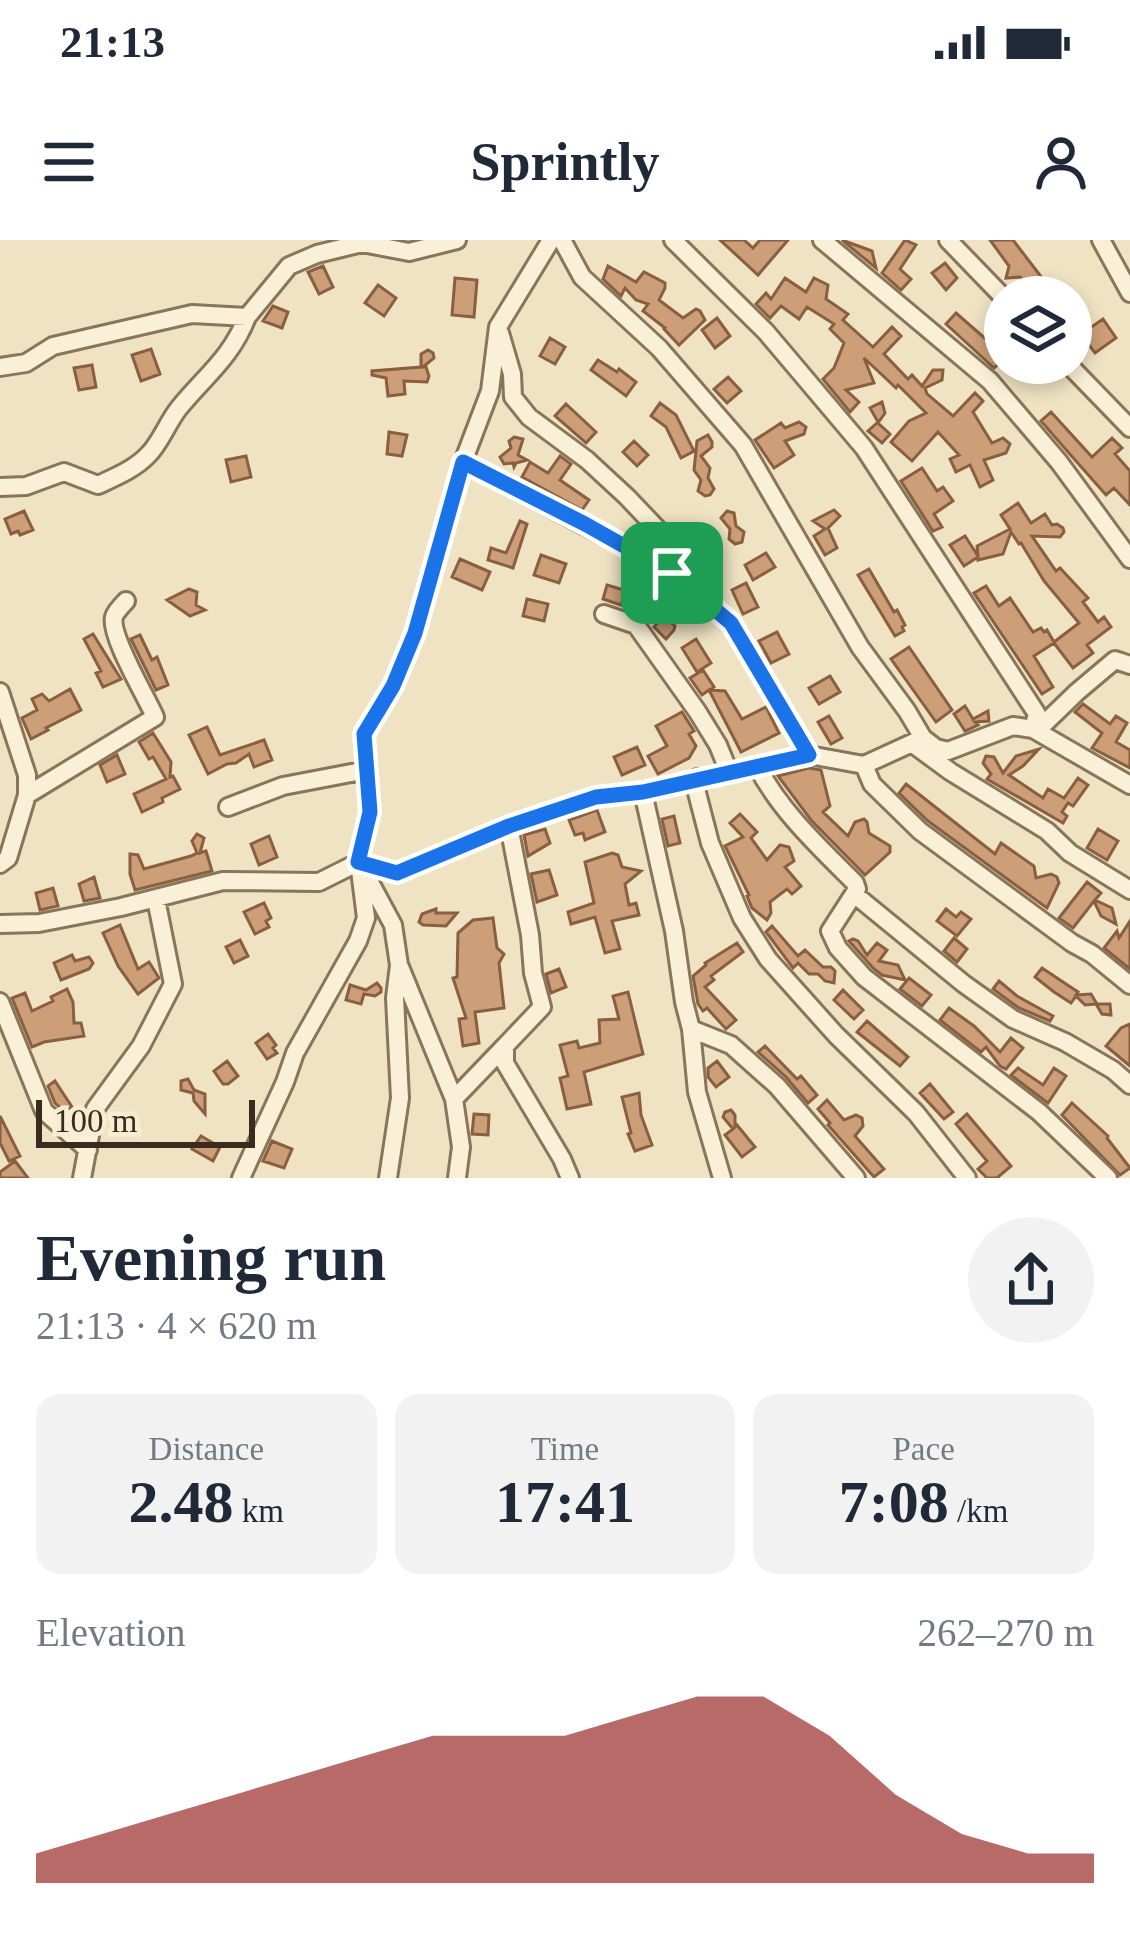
<!DOCTYPE html>
<html lang="en">
<head>
<meta charset="utf-8">
<style>
	:root { --surface:#fff; --page:#f2f2f3; --text:#1f2937; --muted:#747a83; --accent:#992c29 }
	body { margin:0; font-family:Georgia,serif; background:var(--page); color:var(--text); height:100vh; display:flex; flex-direction:column; font-size:45px; white-space:nowrap }
	* { box-sizing:border-box; margin:0 }
	p { font-size:39px; color:var(--muted) }
	.icon { flex:none; width:66px; height:66px; fill:none; stroke:currentColor; stroke-width:2; stroke-linecap:round; stroke-linejoin:round }
	.map { position:relative; height:938px; overflow:hidden }
	.sheet { display:flex; flex-direction:column; background:var(--surface); flex:1 }
	.sheet>* { flex:none }
	.buttons { position:absolute; left:984px; top:36px; display:grid; gap:24px }
	.buttons a { display:grid; place-items:center; width:108px; height:108px; border-radius:50%; background:var(--surface); box-shadow:0 6px 18px #0003; font-size:60px }
	.scale { position:absolute; left:36px; bottom:30px; width:219px; box-sizing:border-box; padding-left:12px; border:6px solid #392c1e; border-top:0; font-size:33px; line-height:42px; white-space:nowrap; color:#392c1e; -webkit-text-stroke:9px #f6edd3; paint-order:stroke }
	.pin { position:absolute; display:grid; place-items:center; width:102px; height:102px; color:#fff; margin:-51px; border-radius:24px; box-shadow:0 6px 18px #0006 }
	.round { display:grid; place-items:center; flex:none; width:126px; height:126px; border-radius:63px; background:var(--page) }
	.summary { display:flex; align-items:center; justify-content:space-between; height:204px; padding:0 36px }
	h1 { font-size:66px; font-weight:800; line-height:90px }
	.metrics { display:grid; grid-template-columns:repeat(3,1fr); gap:18px; height:204px; padding:12px 36px }
	.metrics div { display:grid; align-content:center; border-radius:24px; background:var(--page); text-align:center }
	.metrics b { font-size:60px; font-weight:800 }
	.metrics small { font-size:33px; font-weight:400 }
	.metrics p { font-size:33px }
	.chart { height:336px; padding:24px 36px }
	.chart p { display:flex; justify-content:space-between }
	.chart svg { width:100%; height:216px; margin-top:12px; fill:var(--accent); opacity:.7 }
	.status { display:flex; justify-content:space-between; align-items:center; height:84px; padding:0 60px; background:var(--surface); direction:ltr }
	.status svg { height:33px; fill:currentColor }
	header { display:flex; justify-content:space-between; align-items:center; height:156px; padding:0 36px; background:var(--surface); font-size:54px; font-weight:800 }
	.map>svg:first-child { display:block }
	.building { fill:#cd9f79; stroke:#895f3f; stroke-width:3 }
	.lines { fill:none; stroke-linecap:round; stroke-linejoin:round }
	.minor-casing { stroke:#89755a; stroke-width:22 }
	.minor { stroke:#f9f0d7; stroke-width:16 }
	.route-casing { stroke:#fff; stroke-width:24 }
	.route { stroke:#1a73e8; stroke-width:15 }
</style>
</head>
<body>
<div class="status"><b>21:13</b><svg viewBox="0 0 49 12"><path d="M0 12V9h3v3zM5 12V6h3v6zM10 12V3h3v9zM15 12V0h3v12zM26 1h20v11H26zM47 4h2v5h-2z"/></svg></div>
<header><svg class="icon" aria-label="menu" viewBox="0 0 24 24"><path d="M4 6h16M4 12h16M4 18h16"/></svg>Sprintly<svg class="icon" aria-label="person" viewBox="0 0 24 24"><circle cx="12" cy="8" r="4"/><path d="M4 21q1-7 8-7t8 7"/></svg></header>
<div class="map">
<svg width="1130" height="938" viewBox="0 0 1130 938">
	<rect width="100%" height="100%" fill="#efe3c3"/>
	<path class="building" d="M720,0h24l9,8 7,-8h28l-30,35z
		M842,0l30,11 4,17z
		M905,0l11,5 -16,24 11,10 -10,11 -19,-17z
		M990,0h23l36,47 -13,9 -16,-19 -14,1 3,-12z
		M945,23l12,15 -11,12 -14,-17z
		M323,26l10,21 -14,7 -11,-22z
		M608,26l28,16 8,-10 21,11v5l-6,12 24,18 13,-9 4,2 5,9 -26,25 -15,-16 1,-1 -22,-17 5,-7 -12,-4 -11,-12 -4,8 -18,-17z
		M455,38l22,2 -3,37 -22,-2z
		M785,38l21,14 8,-14 14,7 -2,14 22,15 -5,6 30,27 19,-20 9,9 -17,18 24,25 4,-4 10,11 11,-16h10l-1,10 -17,8 2,6 26,22 22,-23 8,8 -10,11 19,31 11,-5 7,6 -4,9 -22,7 9,20 -13,7 -10,-22 -14,7 -6,-13 9,-4 -21,-23 -26,29 -21,-19 18,-21 17,-8 -28,-28 -2,3 -32,-30 10,25 -28,7 13,12 -9,10 -27,-33 11,-11 10,-25 -14,-14 4,-5 -27,-17 -8,12 -18,-13 -11,12 -14,-14 10,-11 5,6z
		M378,45l18,13 -12,18 -19,-13z
		M273,66l15,6 -6,16 -19,-7z
		M956,73l32,28 5,-4 12,13v8l-11,10 -48,-44z
		M717,78l13,18 -15,12 -13,-18z
		M1103,79l13,19 -21,15 -14,-19z
		M550,98l15,9 -10,17 -15,-8z
		M151,109l9,25 -19,7 -9,-26z
		M428,110l5,3 1,5 -11,9h3l3,9 -2,6 -23,-1 1,13 -17,2 -2,-18 -14,-3v-4l49,-4v-13z
		M598,120l19,12 2,-3 17,13 -10,14 -35,-26z
		M1002,123h34l-13,17z
		M92,125l4,22 -17,3 -5,-22z
		M728,137l13,14 -14,12 -13,-14z
		M882,162l3,11 -7,10 12,11 -8,9 -14,-12 10,-9 -8,-14z
		M660,163l16,12 18,36 -13,7 -15,-31 -15,-11z
		M566,164l30,28 -10,11 -31,-27z
		M1051,172l41,45 20,-19 10,10 -7,6 15,17v34l-16,-17 -8,7 -38,-43 -27,-31z
		M799,182l7,5 -2,7 -19,7 9,14 -20,13 -19,-28 26,-17 4,5z
		M389,192l18,3 -5,21 -15,-2z
		M708,195l4,7v5l-11,9 9,12 -2,10 6,11 -4,6 -5,1 -7,-5 3,-11 -7,-10 3,-29z
		M514,197l9,2 -5,16 9,5 -11,3 -2,4 -1,-4 -9,1 -4,-7 11,-9 -2,-7z
		M634,201l14,14 -11,11 -14,-14z
		M246,216l5,21 -20,5 -5,-22z
		M560,216l11,8 -11,16 29,20 -7,10 -60,-33 8,-15 18,11z
		M922,228l15,23 6,-4 10,14 -19,13 8,13 -9,4 -32,-50z
		M1018,263l13,20 14,-9 7,11 5,-1 6,4 1,4 -4,5 -28,-1 24,35 4,-3 28,30 -5,4 15,20 6,-5 7,10 -24,18 6,8 -20,15 -19,-25 -20,13 19,31 -11,7 -68,-101 12,-7 13,20 11,-8 23,34 8,-4 3,4 3,-2 7,12 25,-19 -35,-42 -23,-38 -2,1 -8,-12 -8,22 -25,6v-3l-14,9 -14,-21 15,-9 13,20 -1,-10 33,-17 -9,-14z
		M834,270l6,6 -12,12 9,20 -12,7 -11,-19 11,-7 -12,-8z
		M24,271l9,19 -13,5 -2,-4 -7,3 -6,-15z
		M727,271l7,2 2,13 8,6 -2,10 -7,2 -6,-5 1,-10 -9,-11z
		M520,281l7,3 -14,44 -25,-8 3,-12 15,5z
		M701,301l13,16 -9,7 12,14 -7,10 -16,-13 3,-4 -11,-14v-10l3,-2 3,4z
		M766,313l9,14 -22,13 -8,-15z
		M541,315l25,9 -7,19 -25,-8z
		M460,319l30,13 -8,18 -30,-13z
		M869,329l25,43 3,-2 8,15 -3,2 2,4 -9,5 -37,-61z
		M746,343l12,24 -15,7 -11,-24z
		M607,345l20,6 22,12 26,23 -1,4 -8,9 -12,-12 4,-5 -36,-20 -1,3 -18,-6z
		M189,349l8,3 -1,13 9,5 -15,6 -23,-16z
		M527,359l21,5 -4,17 -21,-5z
		M777,392l12,22 -18,9 -12,-22z
		M93,394l28,45 -18,8 -7,-14 5,-2 -17,-32z
		M140,395l12,25 5,-3 11,28 -12,5 -25,-51z
		M696,399l15,24 -14,9 -15,-24z
		M909,407l43,63 -16,12 -45,-63z
		M703,430l11,17 -4,3 15,1 17,28 24,-12 13,26 -38,19 -32,-62 -7,5 -12,-17z
		M830,436l10,16 -21,12 -10,-16z
		M70,449l11,21 -35,18 2,2 -17,9 -9,-21 15,-8 -5,-11 10,-5 7,7z
		M1083,464l27,20 6,-8 11,7 -11,19 14,8v18l-38,-20 10,-15 -27,-21z
		M965,466l8,13 15,-8 1,10 -14,1 3,3 -13,6 -11,-17z
		M682,472l12,19 -5,3 7,12 -7,12 -31,16 -10,-18 19,-10 -11,-20z
		M829,476l13,22 -11,6 -13,-22z
		M207,487l13,28 44,-15 8,20 -18,7 -5,-13 -13,9 -9,1 -19,10 -19,-39z
		M153,493l18,29 -1,15 3,-1 7,13 -18,9 1,4 -21,10 -8,-18 32,-15 -13,-22 -4,2 -10,-17z
		M637,507l8,18 -23,10 -8,-18z
		M1039,509l-16,17 -14,9 34,23 5,-9 16,9 14,-20 10,7 -15,21 -5,-3 -6,9 5,4 -4,7 -76,-44 4,-5 -8,-11 3,-7 8,1 9,16 13,-17z
		M117,515l8,19 -18,8 -7,-17z
		M809,528l12,2 9,36 -7,6 25,24 7,-14 9,-3 3,3 2,11 21,13v6l-25,23 -54,-55 -33,-44z
		M906,544l89,70 6,-11 33,23 2,12 15,-4 6,3 2,6 -12,25 -119,-87 -29,-28z
		M597,570l8,22 -20,8 -2,-7 -8,2 -6,-15z
		M740,574l17,18 -6,6 16,22 13,-15 9,2 5,14 -9,6 16,19 -9,8 -5,-5 -17,13 1,11 -4,7 -15,-12 -5,-12 2,-1 -24,-49 18,-9 -13,-14z
		M674,576l6,27 -12,3 -6,-27z
		M545,589l5,14 -22,13 -4,-21z
		M1098,589l20,12 -11,19 -20,-12z
		M197,594l7,4 -4,15 6,-2 6,20 -77,19 -5,-16v-20l8,1 6,14 47,-13 6,-3 -5,-12z
		M269,596l8,21 -18,8 -8,-21z
		M612,613l6,2 4,12 19,4 -16,13 4,21 7,-2 3,12 -27,6 8,28 -15,4 -10,-36 -24,7 -3,-12 26,-9 -9,-41z
		M549,630l8,25 -20,7 -6,-28z
		M94,637l6,21 -16,3 -5,-17z
		M1087,642l14,11 -6,7 17,8 4,16 -15,-8 -7,-15 -21,27 -14,-10z
		M53,648l5,18 -18,4 -4,-17z
		M264,663l7,15 -5,3 3,6 -14,7 -11,-22z
		M436,669v4h21l-11,13 -23,-1 -4,-3 3,-8z
		M946,669l10,8 5,-5 10,7 -14,17 -20,-15z
		M493,678l4,30 7,6 -5,9 5,45 -29,4 4,31 -16,3 -4,-27 7,-1 -13,-40 4,-1 1,-44 15,-13z
		M1130,681v48l-26,-21 13,-17 2,7z
		M120,685l18,44 11,-7 10,16 -21,16 -20,-28 -15,-33z
		M772,686l26,30 7,-6 18,17h8l4,4 -1,12 -9,-2 -7,-7h-9l-11,-11 -5,5 -27,-36z
		M954,698l13,11 -10,13 -13,-11z
		M853,699l5,2 9,14 10,-12 10,7 -8,11 19,4 7,15 -23,-5 -9,-7 -24,-27z
		M240,700l8,16 -14,7 -8,-16z
		M737,703l6,9 -32,24 3,4 -9,7 31,33 -10,9 -19,-21 -4,3 -5,-7 -5,-28 13,-11 -1,-2z
		M72,715l3,6 14,-4 4,6 -4,6 -28,11 -7,-17z
		M1042,728l36,24 -2,3 15,-1 6,10h13l1,11 -9,-1 -6,-10 -11,1 -9,-9 -5,7 -17,-11 -19,-15z
		M559,729l7,18 -15,6 -5,-19z
		M909,738l22,17 -9,11 -22,-17z
		M999,741l18,15 36,20 -3,5 -31,-13 -26,-19z
		M377,743l4,5v4l-6,4 -11,-2 -3,10 -15,-4 4,-15 16,5z
		M67,749l6,13 1,21h7l3,13 -40,6 -12,5 -20,-49 13,-5 7,18 21,-10 -2,-4z
		M843,750l20,20 -9,9 -20,-19z
		M628,752l15,62 -59,18 7,32 -24,5 -7,-31 8,-2 -8,-31 17,-4 2,7 21,-5 -1,-23 20,-1 -6,-23z
		M949,768l25,18 26,26 11,-14 12,10 -17,21 -6,-3 -14,-19 -5,5 -41,-32z
		M867,781l41,36 -8,9 -43,-34z
		M1130,784v42l-24,-20 15,-18z
		M268,794l8,11 -3,3 4,5 -10,6 -11,-16z
		M765,806l32,33 4,-3 16,19 -9,8 -22,-26 -28,-25z
		M227,821l11,15 -10,8h-5l-9,-13z
		M717,821l12,16 -13,10 -8,-10v-9z
		M1018,828l25,17 11,-17 12,8 -18,27 -37,-28z
		M188,839l6,11 11,4v20l-11,-13 -1,-8 -12,-3v-9z
		M55,841l17,26 -8,4 -9,-8 -7,-17z
		M930,844l23,28 -9,7 -24,-26z
		M639,853l2,22 11,30 -17,6 -7,-17 3,-1 -9,-36z
		M827,860l17,20 12,-5 6,3 1,8 -8,10 29,33 -10,8 -46,-52 2,-2 -12,-14z
		M1072,863l36,33 -1,2 23,30 -10,7 -58,-60z
		M731,870l4,5v12l2,-2 18,22 -13,10 -17,-22 8,-6 -10,-12 2,-5z
		M474,874l15,1 -1,20 -16,-1z
		M967,874l44,52 -14,12h-10l-9,-9 9,-8 -31,-37z
		M0,876l20,40 -11,5 -9,-18z
		M201,896l19,11 -7,14 -21,-12z
		M272,901l20,8 -8,19 -21,-7z
		M15,921l13,17h-28v-6z"/>
	<g class="lines">
		<defs>
			<path id="minor" d="M562,0l20,37 77,71 84,97 117,202 47,64 16,27
				M673,0l93,92 98,116 173,266 -4,15
				M822,0l168,141 69,81 71,97
				M948,0l57,59
				M1101,0l29,53
				M500,93l12,41 1,23 16,20 58,43 40,37 39,41 8,14 -2,21
				M1067,123l63,65
				M0,127l26,-4 27,-17 139,-32 55,3 42,-51 28,-12 45,-11 47,9 48,-12
				M463,222l203,106 65,55 78,132
				M0,247l26,-1 38,-14 34,13c17,-8 35,-15 49,-29 13,-12 20,-33 32,-48 26,-32 52,-50 68,-91
				M604,374l32,11 61,86 21,34 11,27
				M0,452l27,83v20l-19,63 -8,6
				M1033,489l12,-6 32,-31 38,-32 15,5
				M917,507l34,25 96,59 23,22 60,37
				M864,525l8,19 48,47 152,112 20,11 38,31
				M757,526c23,45 63,82 98,117l2,6 -27,42 8,17 26,29 175,135 69,66
				M697,538l-1,11 14,54 32,75 26,41 68,76 80,78 51,65
				M643,552l31,139 10,71 7,27 6,63 25,86
				M27,555l128,-78c-8,-19 -46,-82 -41,-100 1,-4 9,-13 12,-16
				M228,567l55,-21 84,-16
				M509,586l21,109 3,38 9,34 -37,39v17l57,96 8,19
				M359,622l38,11 112,-47 87,-29 47,-5 166,-37 55,10 59,-27 13,10 12,3 65,-25 20,3 97,56
				M365,633l28,52 6,40 -4,33 5,100 -12,80
				M854,654l110,90 49,35 52,23 48,28 17,15
				M0,684l39,-1 82,-16 102,-26 96,1 40,-20 11,-50 -6,-78 29,-47 22,-54 48,-171 27,-71 8,-64 53,-87
				M400,727l54,132
				M0,762l44,109 44,39
				M691,789l40,16 46,41 79,92
				M82,938l13,-69 46,-63 32,-62 -17,-85
				M241,938l44,-96 10,-29 63,-112 8,-23 -7,-56
				M457,938l4,-31 -7,-48 51,-53"/>
		</defs>
		<use href="#minor" class="minor-casing"/>
		<use href="#minor" class="minor"/>
	</g>
	<g class="lines">
		<defs>
			<path id="route" d="M463,222l122,62 87,49 59,50 78,132 -166,37 -47,5 -87,29 -112,47 -39,-11 12,-50 -6,-78 29,-48 22,-53z"/>
		</defs>
		<use href="#route" class="route-casing"/>
		<use href="#route" class="route"/>
	</g>
</svg>
<div class="buttons">
<a><svg class="icon" aria-label="layers" viewBox="0 0 24 24"><path d="M12 4l9 5-9 5-9-5zM3 14l9 5 9-5"/></svg></a>
</div>
<div class="scale">100 m</div>
<div class="pin" style="left:672px;top:333px;background:#1e9e55"><svg class="icon" aria-label="arrive" viewBox="0 0 24 24"><path d="M6 21V4h12l-3 4 3 4H6"/></svg></div>
</div>
<section class="sheet">
<div class="summary"><div><h1>Evening run</h1><p>21:13 · 4 × 620 m</p></div><a class="round"><svg class="icon" aria-label="share" viewBox="0 0 24 24"><path d="M12 15V3M7 8l5-5 5 5M5 13v7h14v-7"/></svg></a></div>
<div class="metrics">
<div><p>Distance</p><b>2.48<small> km</small></b></div>
<div><p>Time</p><b>17:41</b></div>
<div><p>Pace</p><b>7:08<small> /km</small></b></div>
</div>
<div class="chart"><p><span>Elevation</span>262–270 m</p>
<svg viewBox="0 0 160 44" preserveAspectRatio="none"><path d="M0 44V38L10 34L20 30L30 26L40 22L50 18L60 14L70 14L80 14L90 10L100 6L110 6L120 14L130 26L140 34L150 38L160 38V44z"/></svg>
</div>
</section>
</body>
</html>
